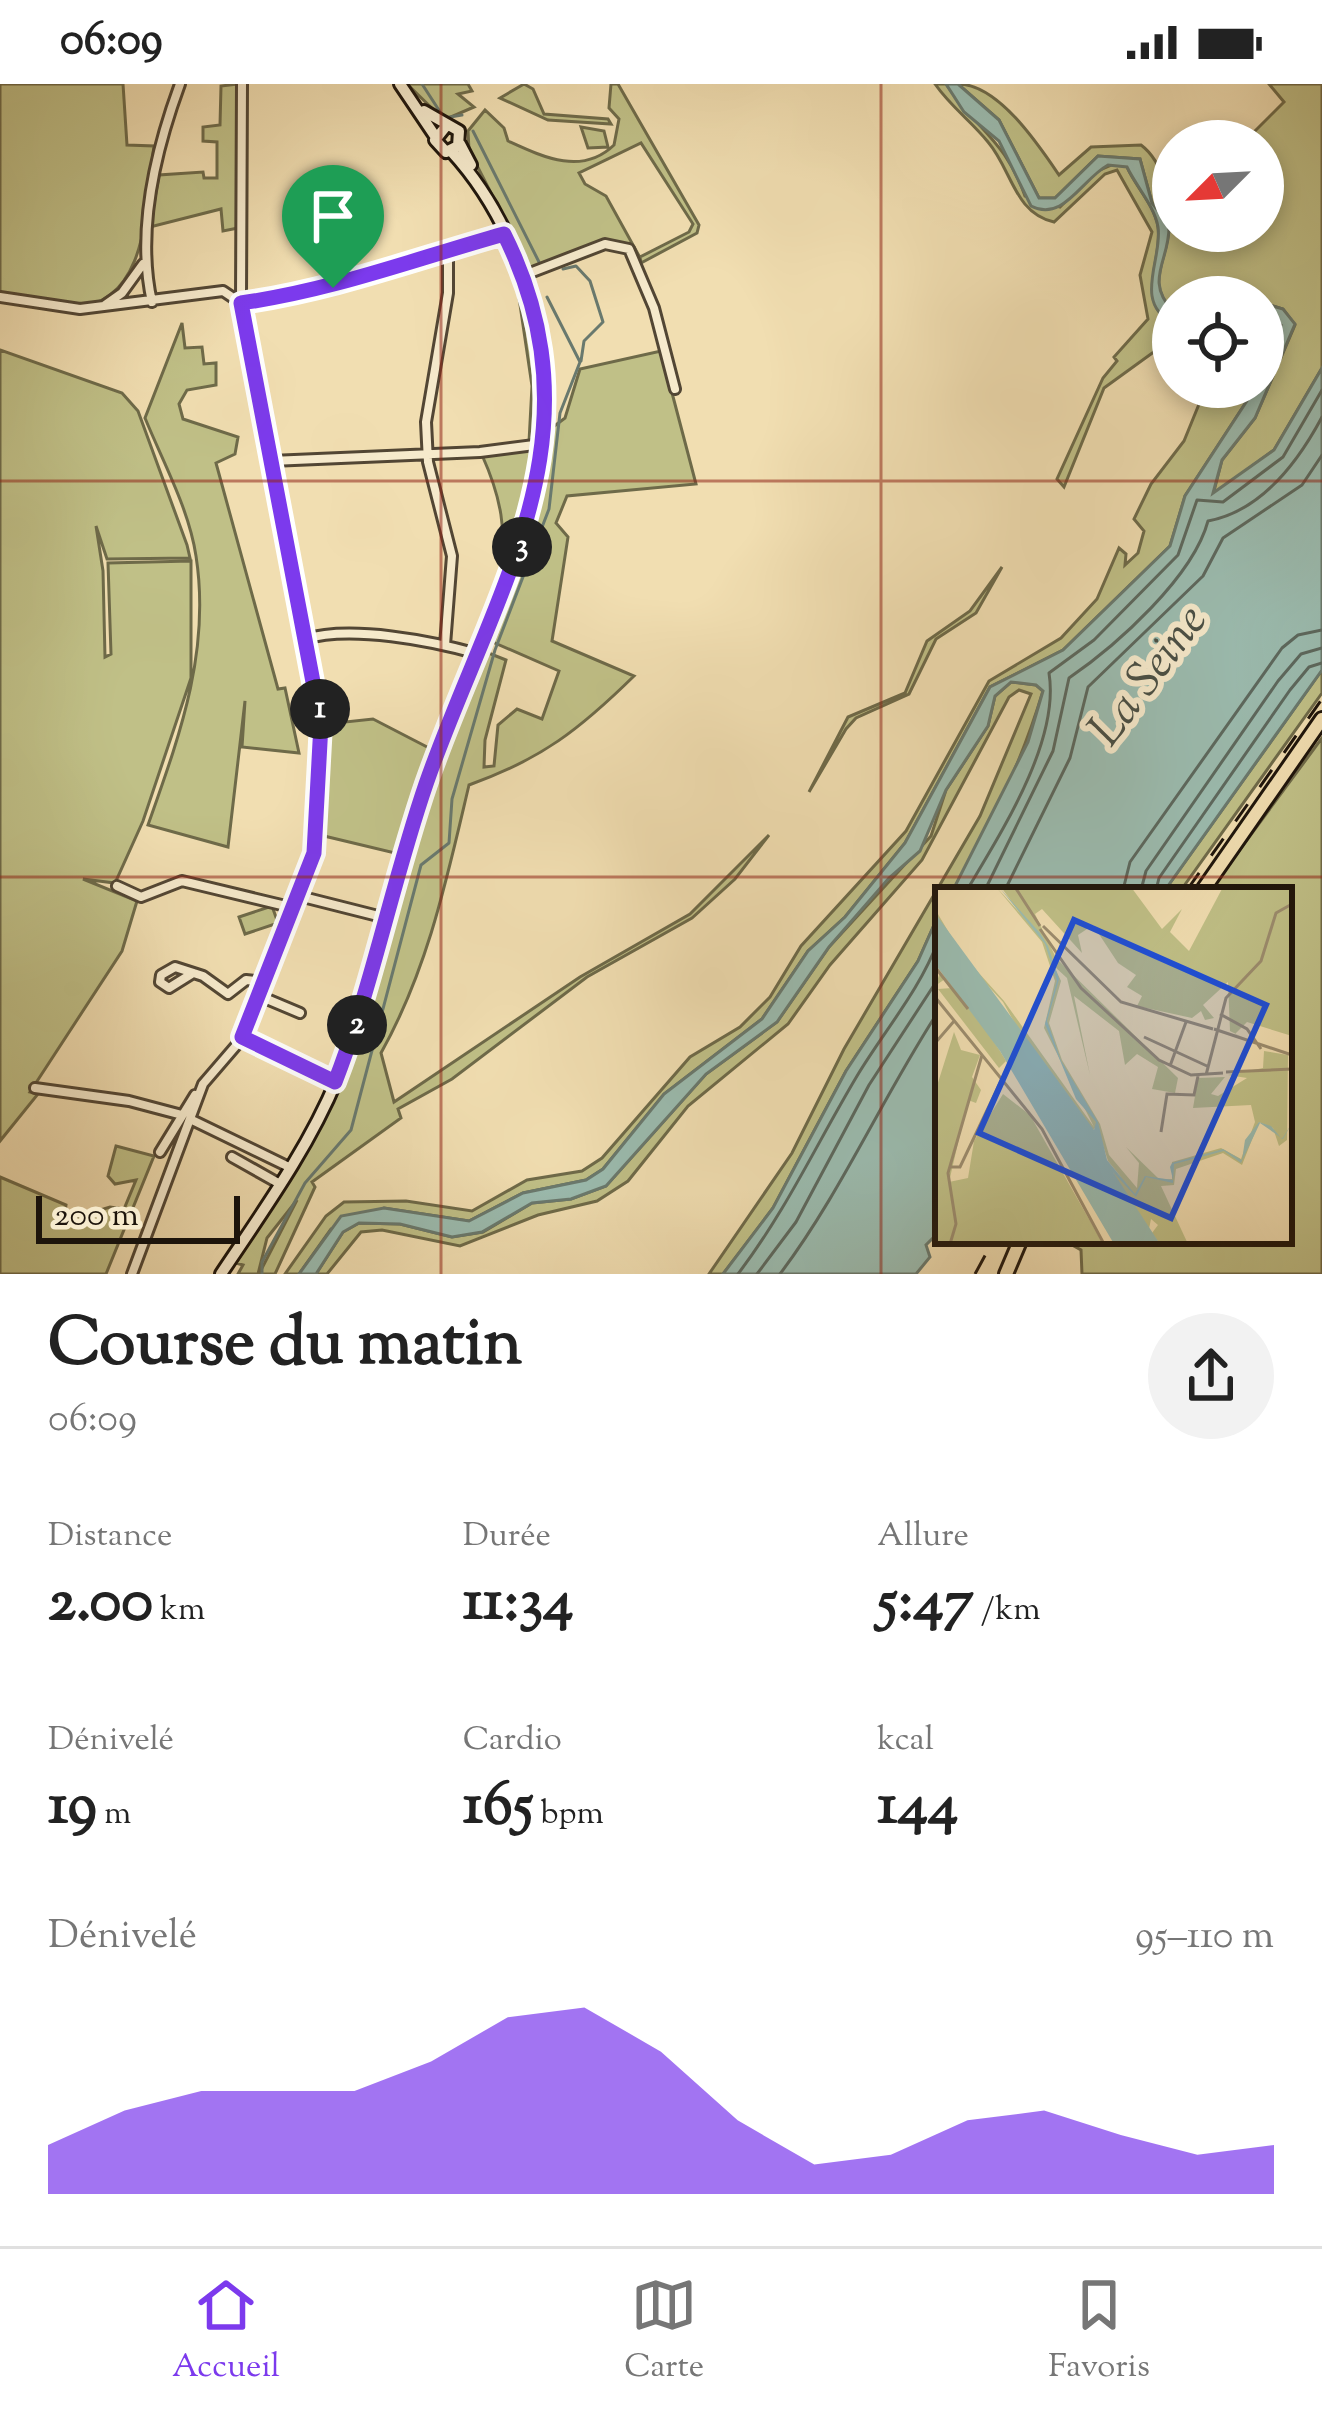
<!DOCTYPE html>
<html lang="fr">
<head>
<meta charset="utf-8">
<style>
	:root { --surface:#fff; --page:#f2f2f2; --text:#222; --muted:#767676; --line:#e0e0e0; --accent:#7c3aed }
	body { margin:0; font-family:"Sorts Mill Goudy",serif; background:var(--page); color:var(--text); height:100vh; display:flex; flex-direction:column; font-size:45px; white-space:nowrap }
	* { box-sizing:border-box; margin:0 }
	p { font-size:39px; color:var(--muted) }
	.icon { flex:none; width:66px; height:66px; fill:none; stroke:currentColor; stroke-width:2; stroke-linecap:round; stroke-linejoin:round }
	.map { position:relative; height:1190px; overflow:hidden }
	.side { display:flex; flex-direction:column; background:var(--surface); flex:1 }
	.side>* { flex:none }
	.needle { width:78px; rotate:246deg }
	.buttons { position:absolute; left:1152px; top:36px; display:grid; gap:24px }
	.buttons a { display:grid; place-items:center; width:132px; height:132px; border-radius:50%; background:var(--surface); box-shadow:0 6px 18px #0003; font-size:60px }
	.scale { position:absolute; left:36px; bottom:30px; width:204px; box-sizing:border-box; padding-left:12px; border:6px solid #1d140b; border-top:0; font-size:33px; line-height:42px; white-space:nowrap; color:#1d140b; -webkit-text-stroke:9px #f6eacc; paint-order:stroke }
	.pin { position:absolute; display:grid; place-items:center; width:102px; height:102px; color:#fff; margin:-123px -51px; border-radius:50% 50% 50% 0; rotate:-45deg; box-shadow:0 0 12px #0007 }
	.pin .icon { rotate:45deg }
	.km { position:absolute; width:60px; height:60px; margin:-30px; border-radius:50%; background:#222; color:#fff; font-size:33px; line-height:60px; text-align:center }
	.round { display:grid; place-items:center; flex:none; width:126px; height:126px; border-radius:63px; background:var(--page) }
	.summary { display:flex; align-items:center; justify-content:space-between; height:204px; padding:0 48px }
	h1 { font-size:66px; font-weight:700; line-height:90px }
	.metrics { display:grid; grid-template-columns:repeat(3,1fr); gap:18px; height:204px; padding:12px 48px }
	.metrics div { display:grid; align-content:center }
	.metrics b { font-size:60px; font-weight:700 }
	.metrics small { font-size:33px; font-weight:400 }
	.metrics p { font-size:33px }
	.chart { height:336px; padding:24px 48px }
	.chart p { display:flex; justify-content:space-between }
	.chart svg { width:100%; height:216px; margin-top:12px; fill:var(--accent); opacity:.7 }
	.status { display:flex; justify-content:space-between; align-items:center; height:84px; padding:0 60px; background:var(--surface); direction:ltr }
	.status svg { height:33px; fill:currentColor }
	.menu { display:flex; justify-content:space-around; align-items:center; height:168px; border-top:3px solid var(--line); background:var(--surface); font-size:33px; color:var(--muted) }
	.menu a { display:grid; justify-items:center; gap:6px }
	.menu .current { color:var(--accent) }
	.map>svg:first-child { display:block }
	.green { fill:#c0c087; stroke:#6e6a49; stroke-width:3 }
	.water { fill:#9bbcb0; stroke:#69796e; stroke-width:3 }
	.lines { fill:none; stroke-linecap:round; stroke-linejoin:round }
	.shore { stroke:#5c685e; stroke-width:3 }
	.stream { stroke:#69796e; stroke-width:3 }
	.street-casing { stroke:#524634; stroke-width:14 }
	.secondary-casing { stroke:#1d140b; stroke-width:16 }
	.primary-casing { stroke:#1d140b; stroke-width:18 }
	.street { stroke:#f6eacc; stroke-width:8 }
	.secondary { stroke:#f6eacc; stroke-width:10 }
	.primary { stroke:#f1deb1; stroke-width:12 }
	.rail { stroke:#1d140b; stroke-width:3; stroke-dasharray:21 21; stroke-linecap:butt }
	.route-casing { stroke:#fff; stroke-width:24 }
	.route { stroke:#7c3aed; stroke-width:15 }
	.grid { fill:none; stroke:#8f2418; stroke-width:3; stroke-opacity:0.55 }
	.labels { text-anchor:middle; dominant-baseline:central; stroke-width:12; stroke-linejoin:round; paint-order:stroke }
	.water-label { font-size:48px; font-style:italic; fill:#494f45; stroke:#f6eacc }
	.inset-road { fill:none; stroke:#9c8d6f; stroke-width:3 }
	.view { fill:#1d4ed8; fill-opacity:0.15; stroke:#1d4ed8; stroke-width:6 }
	.inset-edge { fill:none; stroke:#1d140b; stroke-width:6 }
</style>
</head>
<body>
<div class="status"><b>06:09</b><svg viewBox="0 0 49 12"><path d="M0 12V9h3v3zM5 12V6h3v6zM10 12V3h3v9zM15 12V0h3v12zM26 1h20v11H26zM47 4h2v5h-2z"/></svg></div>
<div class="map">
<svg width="1322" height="1190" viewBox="0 0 1322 1190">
	<rect width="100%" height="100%" fill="#f1deb1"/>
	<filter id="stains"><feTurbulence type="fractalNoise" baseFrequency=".00167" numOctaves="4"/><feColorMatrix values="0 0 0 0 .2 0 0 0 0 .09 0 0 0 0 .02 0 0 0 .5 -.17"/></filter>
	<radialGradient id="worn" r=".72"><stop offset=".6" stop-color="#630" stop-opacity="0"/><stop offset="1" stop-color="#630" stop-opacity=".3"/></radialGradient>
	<path class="green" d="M0,0h123l4,61 27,1c-8,55 -4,159 -80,161 -24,1 -51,-9 -74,-14z
		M238,0v144l-15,3 -2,-22 -71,18 9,-52 44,-3 1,6h13v-36l-14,-1v-14l17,-2 1,-39z
		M407,0h61l4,7 -14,3 16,13 -30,13z
		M524,0l9,5 11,25 64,5 3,5 -63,-4 -48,-22z
		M611,0h7l81,141 -2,8 -56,30 -1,-6 49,-25 4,-8 -52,-81 -62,30 6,11 21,12 32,58c-39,-23 -64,1 -108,15l-61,-119 -1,-19 17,-21 19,18 4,13c35,16 74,35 106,4l5,-26 -10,-11z
		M935,0h11c30,45 60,57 79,112l35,11 35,-35 23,-10 9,5c8,19 28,39 31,60 5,31 -24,76 15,96v28l-11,-5 -58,42 -40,99 -7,-8 46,-101 14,-17 -3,-4 34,-38 -8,-44 12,-43 -35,-62 -12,4 -51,48c-40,-9 -42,-52 -66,-80 -17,-21 -37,-35 -53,-58z
		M958,0c40,0 80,60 101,91l32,-28 50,-2c23,17 32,59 32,86h90v-90h-18l39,-39 -15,-18h53v284l-48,82 -61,45 9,-35 33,-42 40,-93 -12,-16 -20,-6v-6h-90v14c-30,-30 -3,-52 -4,-87l-17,-21 -12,-44 -42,-3 -43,42h-16l-40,-78z
		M581,43l23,4 4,16 -20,1z
		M518,207h6l12,64 1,80 -8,7 3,-56z
		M1263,228l18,12 -18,41z
		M182,239l3,25 17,-1 2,17 12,-1v22l-29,5 -8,14 4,15 55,18 -3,17 -19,9 62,226 7,-1 14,65 -57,-6 3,-46 -17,146 -80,-22c31,-88 63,-173 48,-269 -7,-47 -33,-94 -51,-138z
		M0,266l122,43 16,18 49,134 3,13 -83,1 -11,-33 7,45 2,86 6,-3 -3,-91 83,-2v117l-48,143 -28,62 -32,-4 54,22 -15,50 -92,141 8,2 -38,47z
		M661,267l35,133 -129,12 -11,27 12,14 -16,104 82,35c-54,53 -92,83 -165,109 -22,93 -41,184 -88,268l13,49 186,-125 110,-63 79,-79 -34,44 -43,39 -105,59 -135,102 -54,30 3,9 -89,64 3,5 -40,87h-16l38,-74 -30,38 -9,36h-20l5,-9 -7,-2 77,-127 32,-66 21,-53 76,-260 44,-105 20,8 -21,80 -1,27 10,-1 4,-41 19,-16 25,10 17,-48 -71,-31 45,-114 16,-96 16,-12 15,-49z
		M1206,303h50l-71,109 -15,50 -107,104 -73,37 -85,156 -60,74 -37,34 -46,68 -98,75 -61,75 -17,11 -63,13 -54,28 -85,-13 -53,21 -32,45h-14l41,-58 18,-14 62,-1 66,10 55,-31 55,-9 20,-13 88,-101 50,-30 30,-30 31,-51 105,-115 83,-150 72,-43 36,-39 22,-51 7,6 -1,11 13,-12 6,-22 -10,-12 17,-35 33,-43z
		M524,365l9,2c3,43 -15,86 -32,125 6,-45 0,-79 -19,-121z
		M1002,483l-26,46 -40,26 -27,55 -53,24 -10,11 -37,63 39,-75 57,-24 22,-52 43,-30z
		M1322,586v23l-141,197h-16z
		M1011,598l25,3 7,6c-21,70 -52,136 -90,199h-15v26l-20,45 -72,110 -73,137 -50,66h-14l83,-121 52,-104 136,-233 51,-122 -12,-4 -10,7 -87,163 -92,105 -42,59 -100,82 -60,75 -31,20 -59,14 -78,31 -78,-16 -21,2 -34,42h-11l27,-42 16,-9 41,1 52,13 31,-5 49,-29 39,-4 35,-13 100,-112 71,-52 52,-75 102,-111 15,-46 42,-64 7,-30z
		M373,635l56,29 -30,106 -79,-19 6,-111z
		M1322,654v536h-240l-1,-24 -16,-9h224v-351h-79z
		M272,822l6,17 -33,11 -6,-17z
		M116,1062l38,10 -48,118h-106v-97l66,28 -2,16 46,-14 14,2 12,-29 -21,4 -7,-8z"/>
	<path class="water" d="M946,0h12l41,36 40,78h16l43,-42 42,3 12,44 17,21c2,35 -26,56 4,87v12c-41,-21 -10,-64 -15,-96 -3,-20 -22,-41 -31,-60l-19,-2c-26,14 -45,58 -77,41l-32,-65 -35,-29z
		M1263,219l20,6 12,15 -40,94 -33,42 -9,33 61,-43 48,-82v302l-157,220h-212l75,-148 15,-51 -7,-6 -25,-3 -16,14 -7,30 -42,64 -26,61 -31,27 -60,69 -52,75 -71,52 -100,112 -35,13 -39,4 -50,29 -30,5 -52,-13 -41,-1 -16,9 -27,42h-17l42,-58 43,-8 85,13 54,-28 63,-13 17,-11 61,-75 98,-75 46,-68 37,-34 60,-74 85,-156 73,-37 107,-104 15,-50 71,-109h7v-22l18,-40 -18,-13z
		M938,832v317l-12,12 4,12 -14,17h-193l50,-66 73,-137 72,-110z"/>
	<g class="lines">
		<path class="shore" d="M967,806c35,-59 93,-149 82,-217l45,-33 84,-85 19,-55 26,2 60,-45 39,-67
			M985,806l68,-139 16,-73c48,-33 124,-101 139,-157 54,-10 90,-59 114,-104
			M1005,806l65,-132 18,-71 115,-111 20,-38 79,-53 20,-30
			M1123,806l7,-28 152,-214 16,-13 24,-5
			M1141,806l5,-19 132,-190 23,-27 21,-6
			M1156,806l3,-12 131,-188 19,-23 13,-4
			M738,1190c48,-63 79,-131 119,-198 27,-45 63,-86 81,-135
			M757,1190l39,-52 73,-137 69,-106
			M780,1190c61,-81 102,-176 158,-262"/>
		<path class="stream" d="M422,0l22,34 18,-3
			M473,47l66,131
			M563,185l13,-3 14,15 13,41 -19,19 -3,20
			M262,1190v-12l43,-79 46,-53 70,-265 28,-22 3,-44 43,-149 54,-141 11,-96 20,-51 -33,-65"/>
		<defs>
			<path id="street" d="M522,192l83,-32 24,5 25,59 21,81
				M0,213l80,12 143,-18 18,12
				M241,214l1,-214
				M152,218c-16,-71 3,-150 28,-218
				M241,219c92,-13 176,-44 265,-69
				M105,221l17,-12 21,-29
				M271,377l209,-9 62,-8
				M305,555c46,-14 127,2 173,15
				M445,561l7,-89 -24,-94 -2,-40 22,-129v-44
				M117,802l24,11 41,-16 108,26
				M295,811l91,23
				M193,889l-24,15 -9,-6 1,-7 14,-8 28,9 25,18 18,-14 21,2
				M262,913l38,16
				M242,953l93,45
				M35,1004l94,13 53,14
				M190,1035l101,49
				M160,1068l35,-57
				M232,1073l48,27
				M132,1190l71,-190 37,-43 19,-38 56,-159 5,-138 -79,-403"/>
			<path id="secondary" d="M400,0l35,52
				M424,27l35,20 -1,15 -12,6 -11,-12 12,-15
				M460,60l11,21
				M221,1190c42,-63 87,-125 116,-195 38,-97 56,-199 90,-296 28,-81 68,-157 95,-237 43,-129 24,-292 -71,-395"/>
			<path id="primary" d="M1203,806l119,-171
				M1006,1190l14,-33"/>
		</defs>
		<use href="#street" class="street-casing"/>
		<use href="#secondary" class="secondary-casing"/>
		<use href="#primary" class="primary-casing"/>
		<use href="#street" class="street"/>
		<use href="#secondary" class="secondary"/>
		<use href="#primary" class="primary"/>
		<path class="rail" d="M1187,806l135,-191
			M975,1190l18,-33"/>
	</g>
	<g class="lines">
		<defs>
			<path id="route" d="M504,150c102,204 -13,362 -78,550 -34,99 -53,200 -91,298l-93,-45 72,-184 7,-129 -80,-421c92,-13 174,-44 263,-69z"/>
		</defs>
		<use href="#route" class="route-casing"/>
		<use href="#route" class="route"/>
	</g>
	<path class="grid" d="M441,0v1190M881,0v1190M0,397h1322M0,793h1322"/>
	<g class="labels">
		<g class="water-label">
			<text transform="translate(1150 593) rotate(-53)">La Seine</text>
		</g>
	</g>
	<g transform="translate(935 803)">
		<rect width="357" height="357" fill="#f1deb1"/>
		<path d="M61,0l24,26 -19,-26h130l31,42 20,-20 -12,23 19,19 34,-64h69v149l-45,-14 -12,12 9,4 -14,-7 -2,-49 -25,23 11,13 -9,2 -4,-9 -9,7 -55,-12 5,-10 -15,-9 9,-12 -18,-12 -25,-38 -15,10 4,18 -40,-44 -7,5 21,44 122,120 -3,15 -23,-4 6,-22 -21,-13 -12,11 -6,-34 -45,-35 16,79 -23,-97 -13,-12 7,15 -12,42 13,37 38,64 9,31 28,33 2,-25 -13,-16 34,33 12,-1v-17l49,-14 20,11 14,-37 -4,-17 -58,3 5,-30 27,-1 -14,17 7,2 29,-18 -19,-3 35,-7 1,-17 24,4 -1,85 -8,6 -6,-18 -14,-6 -17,43 -19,-12 -47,16 -2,16 -13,1 27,58h-28l-8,-11 6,-8 -7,-6 -2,10 -11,-14 -22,-31 -3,-13 8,6 -13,-16 -11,-35 -4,4 -7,-6 -27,-34 -30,-41 -26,-47 -39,-42 -29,-47v-4l26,44 43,48 90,126 -50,-99 11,-47 -13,-39zM5,86l34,39 26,39 6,10 -7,7 -61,-79 14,-1 -7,-9 -10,7zM19,145l7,18 19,5 -8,22 9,13 -5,13 -8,-3 -19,82 19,-4 6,-37 29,-47 27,21 73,129h-168v-152z" fill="#c0c087"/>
		<path d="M64,0l41,46 8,13 11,33 -12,42 14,40 37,61 9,38 28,34 10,-18 28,4 -3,-13 2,-4 51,-14 19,11 3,-20 14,-18 12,4 11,13 10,-16 -9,16 -23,-16 -19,40 -17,-12 -50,13 -1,19 -27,-6 -10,20 -23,-25 47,72h-46l-114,-193 -65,-87v-51l159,217 2,-8 -20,-23 -31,-75 12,-43 -12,-37z" fill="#9bbcb0"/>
		<path class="inset-road" d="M80,0l25,39M108,39l78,76 92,27M105,42l41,59 78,72 32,15 32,-2M0,80l33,42M0,110l107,132 62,115M285,127l27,15 14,20M279,142l78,26M209,150l63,29M235,179l16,-44M291,185l66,-3M271,188l20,-77 35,-37 15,-48 16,-9M0,190l1,-35 19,-22M226,245l6,-38 27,1 4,-19M14,280h11l41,-86M15,357l6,-20 -8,-51 34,-118"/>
		<path class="view" d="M139,33l192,85 -95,213 -192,-85z"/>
		<rect width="357" height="357" class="inset-edge"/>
	</g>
	<rect width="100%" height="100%" filter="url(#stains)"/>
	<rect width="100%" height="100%" fill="url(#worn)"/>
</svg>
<div class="buttons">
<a><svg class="needle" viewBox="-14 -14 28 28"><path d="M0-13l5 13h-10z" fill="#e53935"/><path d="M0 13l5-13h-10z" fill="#767676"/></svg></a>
<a><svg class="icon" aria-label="locate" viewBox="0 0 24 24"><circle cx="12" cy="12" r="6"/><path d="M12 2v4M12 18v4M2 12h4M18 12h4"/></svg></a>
</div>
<div class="scale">200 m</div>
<div class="pin" style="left:333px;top:204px;background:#1e9e55"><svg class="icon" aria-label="arrive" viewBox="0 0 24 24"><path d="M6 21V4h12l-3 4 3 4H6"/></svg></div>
<b class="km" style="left:320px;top:625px">1</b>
<b class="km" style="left:357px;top:941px">2</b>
<b class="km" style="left:522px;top:463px">3</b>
</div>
<section class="side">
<div class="summary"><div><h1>Course du matin</h1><p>06:09</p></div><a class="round"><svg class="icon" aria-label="share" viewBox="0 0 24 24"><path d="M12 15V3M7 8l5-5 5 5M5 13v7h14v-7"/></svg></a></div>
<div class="metrics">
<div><p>Distance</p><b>2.00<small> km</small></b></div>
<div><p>Durée</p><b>11:34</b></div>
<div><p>Allure</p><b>5:47<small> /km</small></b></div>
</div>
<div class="metrics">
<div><p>Dénivelé</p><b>19<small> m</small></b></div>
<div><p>Cardio</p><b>165<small> bpm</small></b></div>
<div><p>kcal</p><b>144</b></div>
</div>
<div class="chart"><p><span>Dénivelé</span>95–110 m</p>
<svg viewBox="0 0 160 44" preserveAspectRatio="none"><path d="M0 44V34L10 27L20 23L30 23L40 23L50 17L60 8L70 6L80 15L90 29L100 38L110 36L120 29L130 27L140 32L150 36L160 34V44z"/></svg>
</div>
</section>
<nav class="menu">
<a class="current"><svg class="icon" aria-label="home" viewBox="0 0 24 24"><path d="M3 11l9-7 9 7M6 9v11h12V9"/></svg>Accueil</a>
<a><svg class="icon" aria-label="map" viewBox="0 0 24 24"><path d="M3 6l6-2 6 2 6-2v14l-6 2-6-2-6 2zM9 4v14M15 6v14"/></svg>Carte</a>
<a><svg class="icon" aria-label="saved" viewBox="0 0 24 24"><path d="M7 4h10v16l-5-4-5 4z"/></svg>Favoris</a>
</nav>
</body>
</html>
